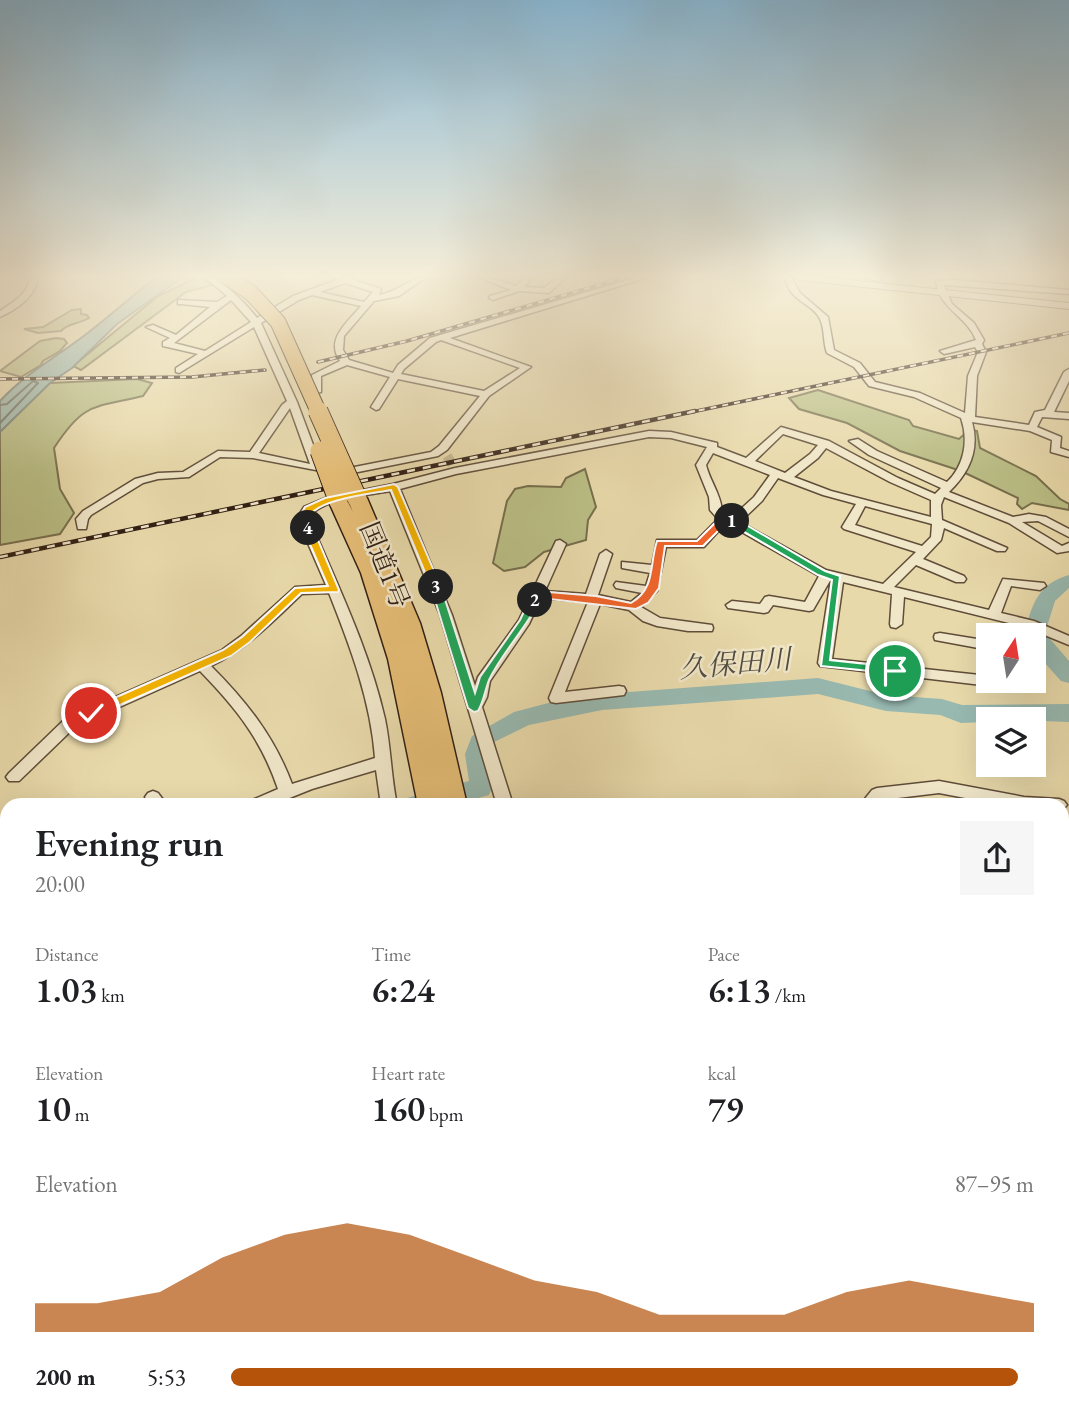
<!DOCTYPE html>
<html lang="en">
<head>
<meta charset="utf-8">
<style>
	:root { --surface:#fff; --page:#f6f6f6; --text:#202124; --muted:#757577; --accent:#b45309 }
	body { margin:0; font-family:"EB Garamond","Noto Serif JP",serif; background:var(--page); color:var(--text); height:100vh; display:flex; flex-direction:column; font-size:26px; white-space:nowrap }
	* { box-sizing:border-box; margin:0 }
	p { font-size:23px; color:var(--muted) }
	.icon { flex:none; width:38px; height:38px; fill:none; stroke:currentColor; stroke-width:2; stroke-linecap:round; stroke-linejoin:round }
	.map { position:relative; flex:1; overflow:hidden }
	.side { position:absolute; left:0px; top:798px; width:1069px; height:621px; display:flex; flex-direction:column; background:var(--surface); border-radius:21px 21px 0 0; box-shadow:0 7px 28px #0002 }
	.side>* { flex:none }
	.needle { width:46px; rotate:12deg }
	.tools { position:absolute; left:976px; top:623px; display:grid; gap:14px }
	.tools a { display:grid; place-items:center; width:70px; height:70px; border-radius:0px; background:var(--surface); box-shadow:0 7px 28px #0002; font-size:35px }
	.pin { position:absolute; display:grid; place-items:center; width:60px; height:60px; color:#fff; margin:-30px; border:4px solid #fff; border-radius:50%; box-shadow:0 2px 7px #0007 }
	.km { position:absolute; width:35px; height:35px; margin:-18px; border-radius:50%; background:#222; color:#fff; font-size:19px; line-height:35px; text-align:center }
	.round { display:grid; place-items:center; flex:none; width:74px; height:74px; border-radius:0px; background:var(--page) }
	.head { display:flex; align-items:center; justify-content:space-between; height:119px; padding:0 35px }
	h1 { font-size:38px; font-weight:600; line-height:52px }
	.metrics { display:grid; grid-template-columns:repeat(3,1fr); gap:10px; height:119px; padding:7px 35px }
	.metrics div { display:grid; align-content:center }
	.metrics b { font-size:35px; font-weight:600 }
	.metrics small { font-size:19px; font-weight:400 }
	.metrics p { font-size:19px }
	.chart { height:196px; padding:14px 35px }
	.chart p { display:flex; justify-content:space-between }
	.chart svg { width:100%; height:126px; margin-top:7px; fill:var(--accent); opacity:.7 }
	ul { padding:0 35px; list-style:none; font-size:23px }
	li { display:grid; grid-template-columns:112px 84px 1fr; align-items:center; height:52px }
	li i { height:18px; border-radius:9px; background:var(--accent) }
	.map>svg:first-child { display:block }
	.green { fill:#babe85; stroke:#766e4c; stroke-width:2 }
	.water { fill:#98b9b0; stroke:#6f7b71; stroke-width:2 }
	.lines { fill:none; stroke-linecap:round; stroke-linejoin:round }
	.shore { stroke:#646c62; stroke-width:2 }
	.river { fill:#98b9b0; fill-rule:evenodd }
	.minor-tunnel { stroke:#c3b48c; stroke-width:10; stroke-dasharray:10 5; stroke-linecap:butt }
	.minor-casing { stroke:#5f4d39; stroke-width:3 }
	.tertiary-casing { stroke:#5f4d39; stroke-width:2 }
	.trunk-casing { stroke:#311e13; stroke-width:3 }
	.minor { fill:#f0e6c8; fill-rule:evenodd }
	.tertiary { fill:#f0e6c8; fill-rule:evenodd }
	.trunk { fill:#e4bc75; fill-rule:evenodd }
	.rail-far1-casing { stroke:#311e13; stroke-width:3.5 }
	.rail-casing { stroke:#311e13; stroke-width:4.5 }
	.rail-far1 { stroke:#f0e6c8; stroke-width:2; stroke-dasharray:6; stroke-linecap:butt }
	.rail { stroke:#f0e6c8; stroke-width:2.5; stroke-dasharray:8; stroke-linecap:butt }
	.trunk-bridge-far1-casing { stroke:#311e13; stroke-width:17; stroke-linecap:butt }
	.trunk-bridge-casing { stroke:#311e13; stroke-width:21; stroke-linecap:butt }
	.trunk-bridge-far1 { stroke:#e4bc75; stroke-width:15 }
	.trunk-bridge { stroke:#e4bc75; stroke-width:19 }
	.split-1 { fill:#22a559; stroke:#fff; stroke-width:2 }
	.split-2 { fill:#f0652b; stroke:#fff; stroke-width:2 }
	.split-3 { fill:#22a559; stroke:#fff; stroke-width:2 }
	.split-4 { fill:#f5b400; stroke:#fff; stroke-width:2 }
	.split-5 { fill:#f5b400; stroke:#fff; stroke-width:2 }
	.labels { text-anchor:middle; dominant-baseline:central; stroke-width:5; stroke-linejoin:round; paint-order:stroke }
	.street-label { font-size:26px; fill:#311e13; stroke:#f0e6c8 }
	.water-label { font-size:28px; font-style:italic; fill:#504c42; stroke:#f0e6c8 }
</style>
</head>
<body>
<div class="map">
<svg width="1069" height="1418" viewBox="0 0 1069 1418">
	<rect width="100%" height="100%" fill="#e8d9aa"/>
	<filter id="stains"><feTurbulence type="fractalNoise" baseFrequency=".00286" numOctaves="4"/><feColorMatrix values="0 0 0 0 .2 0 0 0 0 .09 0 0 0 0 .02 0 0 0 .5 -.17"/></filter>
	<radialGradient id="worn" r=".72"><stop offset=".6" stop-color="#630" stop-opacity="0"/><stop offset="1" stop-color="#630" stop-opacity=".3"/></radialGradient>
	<path class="green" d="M198,277l14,8 -26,7 -105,78 -8,-4 85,-70z
		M81,309v5l6,1 2,3c-10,6 -21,5 -28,13l-23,2 -14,-4 19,-2 29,-17z
		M56,338l8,1 3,4 -7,8 -17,10 -2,4 -20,12 -21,-6 40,-30z
		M137,379l15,4 -9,13c-50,12 -59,6 -89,52l6,41 14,24 -14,21 -60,11v-115l50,-47z
		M818,390l91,30 4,6 46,13 11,-10 7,2 3,17 56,28 24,23 9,5v6l-37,-7 -10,6 -5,-5 1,-6 -57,-27 -61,-20 -53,-28 -48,-14 -10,-11z
		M585,469l11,38 -8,13 -2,20 -42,12 -19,15 -21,4 -11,-8 14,-62 8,-12 13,-3 33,1 5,-9z
		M0,856l7,9v547h93l-1,6h-99z
		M266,1412h124l2,6h-122z"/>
	<path class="water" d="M157,277h26l-66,47 -45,44 -22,15 -50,49v-31c24,-26 53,-42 81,-63 26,-19 50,-42 76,-61z
		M7,1179v233h12l1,6h-20v-227z"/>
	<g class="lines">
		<path class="shore" d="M0,405l7,-1 26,-23 5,2 -38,40"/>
		<path class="river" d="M1069,575v13l-14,13 -10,32 24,28v22l-8,-2 -27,-30v-16l-9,-2c6,-28 14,-50 44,-58z
			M818,678l68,17 56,4 20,6 107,-1v18l-80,-3v3l-28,1 -21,-8 -54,-4 -68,-17 -216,16 -73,15 -37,18c-6,18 6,35 -3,52l-35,10h-51l4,-7 62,-17 -4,-27 7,-18 42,-24 42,-11 46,-7z
			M220,1412h41l3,6h-41z"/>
		<path class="minor-tunnel" d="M447,456l7,11"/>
		<defs>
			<path id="minor" d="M30,277h7c0,19 -21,33 -37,40v-6c14,-10 28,-16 30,-34z
				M205,277c16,0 42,28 52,41l36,-22 52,-19h7l-1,2 30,10 -2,6c18,-3 33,-18 47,-18l-27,19 -25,5 -30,35 -1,14 6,10 44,13 5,-8 32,-27 208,-61h11l-199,61 81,29 -42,29 -42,54 -9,6 -100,20 -4,-1v-4l97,-19 8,-6 41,-50 -82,-17 -19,30 -3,1 -5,-3 19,-30 -43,-12 -26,11v16l-8,2 -1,-19 28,-14c-15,-22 7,-38 21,-55l-49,-11 -13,5 -38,23 36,79 24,64v5l-68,-13 -33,-1 -31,20 -31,2 -15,4 -52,32 -3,4 -2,10h-8l-2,-10 7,-8 52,-32 23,-6 25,-1 35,-21 32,1 32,-47 5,-4 -33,-74 -75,46 -3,-1v-4l22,-14 -35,-8v-4l7,-4 -24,-11 7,-2 23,10 34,-28 -29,-3h-3v-4l39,2 10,-6zM345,283l28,9 -9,10 -44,-10zM231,300l20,22 -46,29 -31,-8zM441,340l79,28 -36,23 -83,-17 3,-5 32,-27zM290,408l20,56 -51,-11z
				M478,277h9l29,9 9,-9h7l-8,10 20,1 14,-11h8l-17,16 -30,-2 -26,9 -4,-2 1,-2 21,-6z
				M785,277h6l9,16 28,24 6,33 26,13 15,19 45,11 45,20 3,-37 10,-24 -3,-5 -31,7 -4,-3 36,-11c-9,-24 -38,-32 -40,-59l18,-1 115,10v4l-125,-9 8,19 22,19 10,17 -2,4 4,8 -9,24 -2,41 54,8 6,-13 10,-2 19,-38 5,-3v12l-15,31 15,1v6l-27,-2 -5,10 24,10 -1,11 9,3v6l-18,-5 1,-12 -22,-9 -58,-9c8,28 -3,51 -23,70l64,25 16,-3 17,3 23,12v8l-31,-16 -16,1 40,24 7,-3v8l-12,2 -48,-30 -65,-26 -3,8 1,15 65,28 -2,3h-8l-53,-23 -3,12 -18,19 41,17 2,3 -2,3h-8l-40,-17 -22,22 95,23 14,-31 41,4 2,3 -6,4 -29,-4 -10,27 33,8 35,15v9l-44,-18 -121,-30 -2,27 -6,4 -5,-1 -1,-3 2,-30 -49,-12 -11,77 157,17v5h34l-2,6 -5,2 -196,-23 -2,-3 13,-84 -18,31 -4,1 -36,-6 -5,7 -4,1 -36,-5 -2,-3 6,-4 28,3 5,-7 4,-1 36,6 14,-26 -93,-53 -22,24h-38l-9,44 -16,16 19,11 52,7 1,3 -1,3h-24l-31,-5 -14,-5 -14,-11 -29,-6 -35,88 54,-6 5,1 2,4 -2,4 -68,8 -5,-1 -2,-4 39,-96 -47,-4 -12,26 -39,57 -3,16 -5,10 31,98h-16l-57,-190 -50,-124c-21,4 -71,8 -81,27 28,66 60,131 76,201 6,29 6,58 12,86h-16l-5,-35 -64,19 -40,16h-25l3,-4 28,-12c-17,-50 -42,-81 -78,-118l-125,56 -56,54h-10l-3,-4 3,-4 56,-54 157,-69 19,-14 54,-49 31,-2 -29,-67 7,-11 24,-10 65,-13 62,-16 194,-37 22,1 46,11v4l29,11 35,-31 48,14 69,37 37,16 6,-6 -72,-33 -20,-14 9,-2 19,12 70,31c17,-16 22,-41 14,-64l-47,-21 -45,-11 -15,-19 -27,-14c-4,-10 -2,-24 -7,-34 -7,-16 -31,-17 -35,-42zM783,434l35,11 -8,9 -25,19 -30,-12zM649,437l22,1 36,9 -11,18 13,32 1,13 8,9 -21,21h-40l-5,25 -30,-3v6l28,5 -4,13 -30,-4 -2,3 2,3 26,5 -11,9 -33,-7 14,-41 -6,-4 -6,4 -14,40 -41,-3 21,-47 -6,-4 -4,1 -37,79 -41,57 -3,9 -23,-71 -52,-126 56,-15zM826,448l64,34 41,18v17l-100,-26 -37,-14 24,-19zM713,453l57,22 -16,22 -22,20 -10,-7c-2,-17 -12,-29 -16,-45zM778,478l45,17 33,9 -14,23 2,2 72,23 -33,32 -57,-14 -86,-48 22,-21zM865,506l67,18 -1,13 -9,9 -67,-21zM329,593c21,53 42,108 46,165l-83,26c-18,-48 -46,-83 -81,-118 36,-17 62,-45 91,-72z
				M862,277h15l5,2 -4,2z
				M940,633l49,8v9l-54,-10 -1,-3 1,-3z
				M939,781l85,16 35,2 5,2 3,4 -5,5v-5h-60l-63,-12 -58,7 -4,5h-17l12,-15 5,-2z
				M153,791l5,2 9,12h-17l-5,-8 3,-4z
				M1062,1042h7v20h-7z
				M1062,1169l7,2v20l-7,-1z
				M468,1412h24l2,6h-24z
				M633,1412h24l2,6h-24z
				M740,1412h24l-1,6h-24z
				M963,1412h24l1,6h-24z"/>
			<path id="tertiary" d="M794,277h27l248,26v6l-270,-29z"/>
			<path id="trunk" d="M357,492l10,6 53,125 21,70 26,112h-49l-30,-146 -27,-86 -33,-73 3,-4h14l8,16 -6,-14z
				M498,1412h134l2,6h-135z"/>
		</defs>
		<use href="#minor" class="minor-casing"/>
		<use href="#tertiary" class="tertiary-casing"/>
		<use href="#trunk" class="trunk-casing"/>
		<use href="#minor" class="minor"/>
		<use href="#tertiary" class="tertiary"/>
		<use href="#trunk" class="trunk"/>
		<defs>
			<path id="rail-far1" d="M318,362l89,-21 219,-64
				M0,379l192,-2 73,-7
				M687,413l382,-80"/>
			<path id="rail" d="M0,557l695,-146"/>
		</defs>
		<use href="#rail-far1" class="rail-far1-casing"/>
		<use href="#rail" class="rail-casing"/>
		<use href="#rail-far1" class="rail-far1"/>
		<use href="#rail" class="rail"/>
		<defs>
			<path id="trunk-bridge-far1" d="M228,277l23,16 27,29 41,91"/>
			<path id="trunk-bridge" d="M318,411l39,87
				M320,451l18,49"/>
		</defs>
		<use href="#trunk-bridge-far1" class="trunk-bridge-far1-casing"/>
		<use href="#trunk-bridge" class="trunk-bridge-casing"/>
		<use href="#trunk-bridge-far1" class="trunk-bridge-far1"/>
		<use href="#trunk-bridge" class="trunk-bridge"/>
	</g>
	<linearGradient id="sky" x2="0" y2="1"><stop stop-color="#88b6d2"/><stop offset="0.58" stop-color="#f5eed9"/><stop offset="1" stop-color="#f5eed9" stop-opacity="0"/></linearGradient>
	<rect width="1069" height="475" fill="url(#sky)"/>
	<path class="split-1" d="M729,519h7l89,52 15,5 -10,84 65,7 4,1v6l-78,-8 11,-86 -14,-5 -89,-52z"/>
	<path class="split-2" d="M722,516l15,5 -5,2 -5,-1 -24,24h-38l-6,42 -11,15 -12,6 -95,-11 -6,5 -5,-3 7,-9 59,5 35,7c25,-14 18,-39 26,-62h40z"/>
	<path class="split-3" d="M436,583l5,4 34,106 5,-16 40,-57 11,-23 9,3c-14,29 -38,52 -51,80 -4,10 -5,21 -11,31l-4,1 -6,-4 -37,-121z"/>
	<path class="split-4" d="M394,484l4,3 43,100 -2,2 -8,-2 -40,-97c-21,4 -74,9 -83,28l3,12h-6l-6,-12 6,-11 20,-9z"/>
	<path class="split-5" d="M308,526l5,2 26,62 -1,2 -37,1 -51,49 -19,14 -136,60h-8v-6l136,-60 19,-13 53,-49 33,-2 -25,-58z"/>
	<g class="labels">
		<g class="street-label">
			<text transform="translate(385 565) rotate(68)">国道1号</text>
		</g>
		<g class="water-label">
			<text transform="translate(735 663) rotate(-5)">久保田川</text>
		</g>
	</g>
	<rect width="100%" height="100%" filter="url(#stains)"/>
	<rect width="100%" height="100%" fill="url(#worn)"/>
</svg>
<div class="tools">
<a><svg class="needle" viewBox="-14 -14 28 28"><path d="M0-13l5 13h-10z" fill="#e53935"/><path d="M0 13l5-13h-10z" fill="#757577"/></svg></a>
<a><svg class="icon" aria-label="layers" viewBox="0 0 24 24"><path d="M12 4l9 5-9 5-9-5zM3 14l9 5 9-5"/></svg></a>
</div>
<div class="pin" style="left:895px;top:671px;background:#1e9e55"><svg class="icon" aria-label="arrive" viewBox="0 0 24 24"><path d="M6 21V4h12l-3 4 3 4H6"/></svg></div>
<div class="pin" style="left:91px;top:713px;background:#d93025"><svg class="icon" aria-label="check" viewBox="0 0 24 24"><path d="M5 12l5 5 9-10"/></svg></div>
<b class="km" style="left:732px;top:521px">1</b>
<b class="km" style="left:535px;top:600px">2</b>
<b class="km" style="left:436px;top:587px">3</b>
<b class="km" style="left:308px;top:528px">4</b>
<section class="side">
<div class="head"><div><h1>Evening run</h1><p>20:00</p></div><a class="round"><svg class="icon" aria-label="share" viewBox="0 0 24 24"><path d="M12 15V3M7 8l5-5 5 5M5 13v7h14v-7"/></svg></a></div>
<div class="metrics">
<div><p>Distance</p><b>1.03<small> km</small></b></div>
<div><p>Time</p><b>6:24</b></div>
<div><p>Pace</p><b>6:13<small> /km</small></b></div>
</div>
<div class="metrics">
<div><p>Elevation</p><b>10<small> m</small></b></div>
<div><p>Heart rate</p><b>160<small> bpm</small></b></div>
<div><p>kcal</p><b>79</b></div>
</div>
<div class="chart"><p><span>Elevation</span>87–95 m</p>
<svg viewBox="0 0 160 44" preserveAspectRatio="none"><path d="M0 44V34L10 34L20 30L30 18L40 10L50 6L60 10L70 18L80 26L90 30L100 38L110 38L120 38L130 30L140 26L150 30L160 34V44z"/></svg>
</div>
<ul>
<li><b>200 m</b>5:53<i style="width:98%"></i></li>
</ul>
</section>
</div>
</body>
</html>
